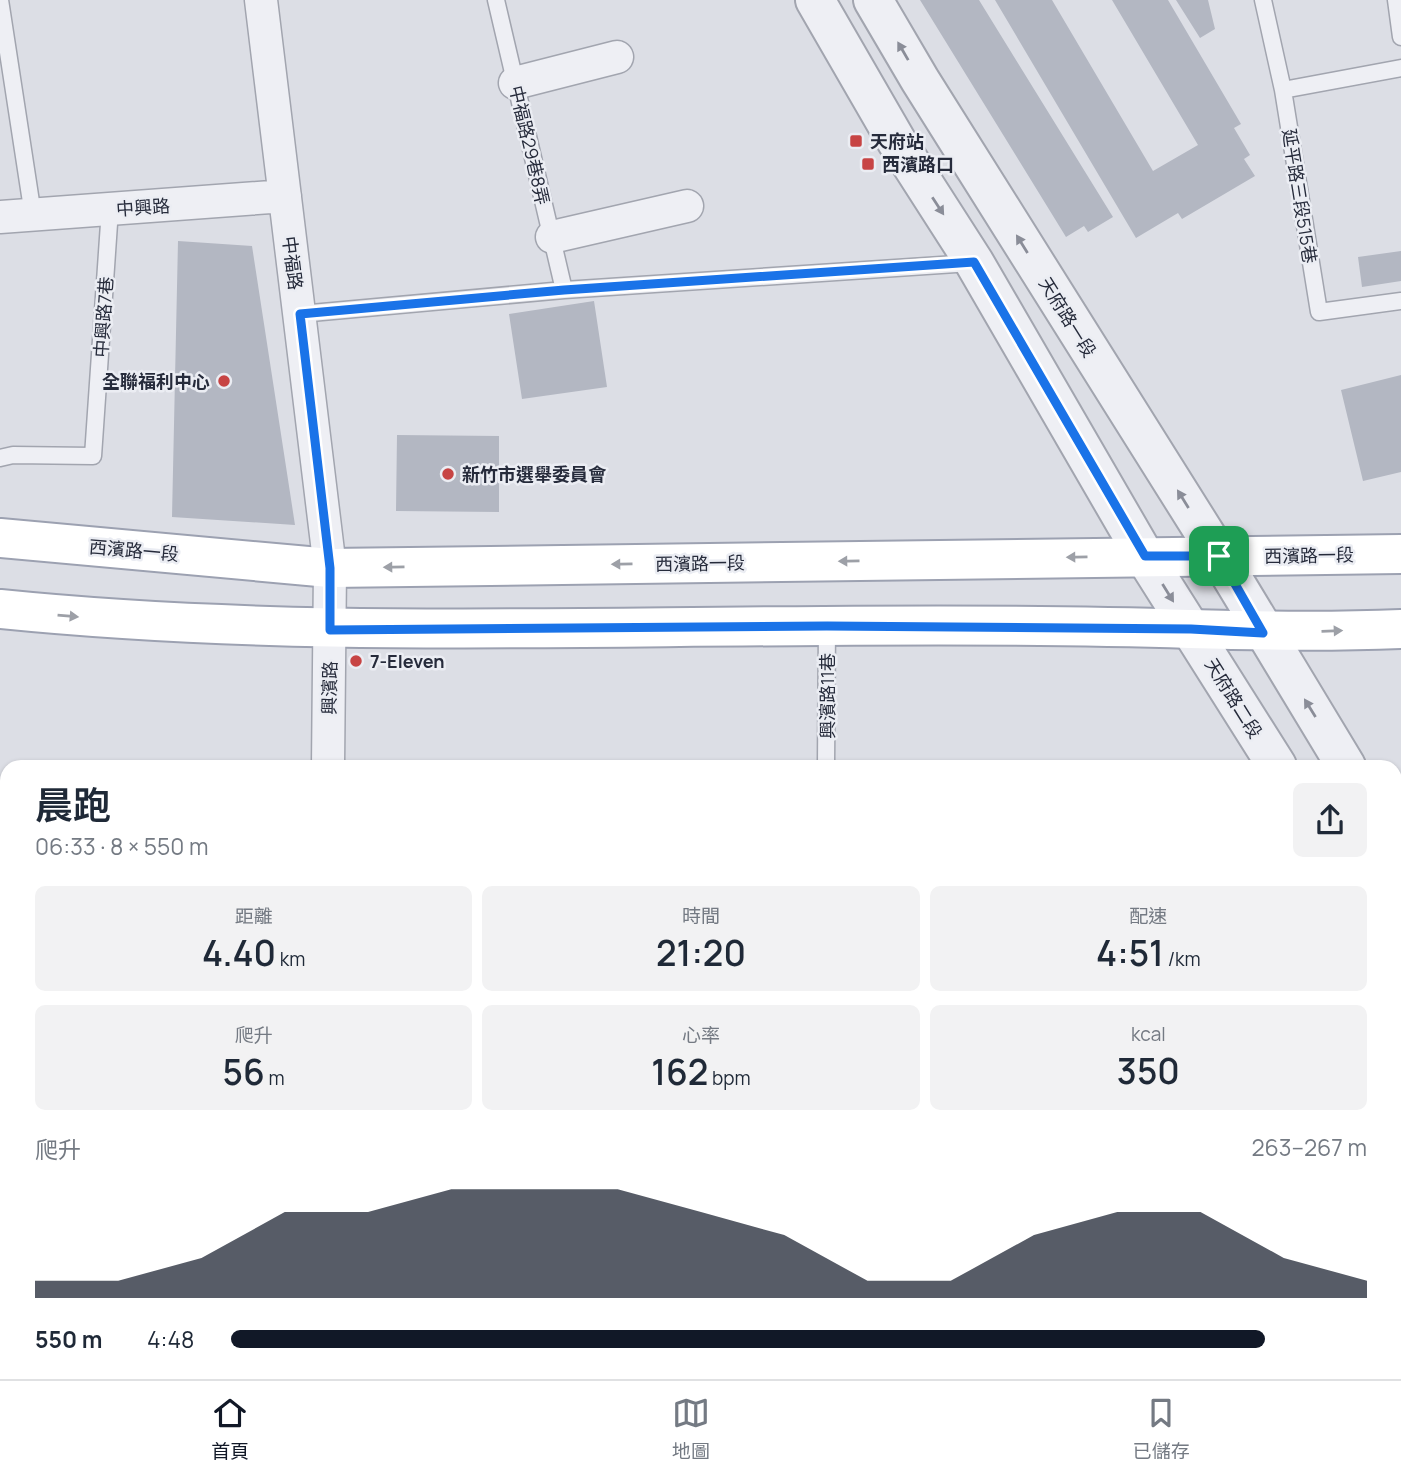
<!DOCTYPE html>
<html lang="zh-TW">
<head>
<meta charset="utf-8">
<style>
	:root { --surface:#fff; --page:#f2f2f3; --text:#1f2937; --muted:#747a83; --line:#e0e1e3; --accent:#111827 }
	body { margin:0; font-family:Manrope,"Noto Sans TC",sans-serif; background:var(--page); color:var(--text); height:100vh; display:flex; flex-direction:column; font-size:26px; white-space:nowrap }
	* { box-sizing:border-box; margin:0 }
	p { font-size:23px; color:var(--muted) }
	.icon { flex:none; width:38px; height:38px; fill:none; stroke:currentColor; stroke-width:2; stroke-linecap:round; stroke-linejoin:round }
	.map { position:relative; flex:1; overflow:hidden }
	.sheet { position:absolute; left:0px; top:760px; width:1402px; height:620px; display:flex; flex-direction:column; background:var(--surface); border-radius:21px 21px 0 0; box-shadow:0 2px 5px #0004 }
	.sheet>* { flex:none }
	.pin { position:absolute; display:grid; place-items:center; width:60px; height:60px; color:#fff; margin:-30px; border-radius:14px; box-shadow:0 4px 10px #0006 }
	.round { display:grid; place-items:center; flex:none; width:74px; height:74px; border-radius:10px; background:var(--page) }
	.summary { display:flex; align-items:center; justify-content:space-between; height:119px; padding:0 35px }
	h1 { font-size:38px; font-weight:600; line-height:52px }
	.stats { display:grid; grid-template-columns:repeat(3,1fr); gap:10px; height:119px; padding:7px 35px }
	.stats div { display:grid; align-content:center; border-radius:10px; background:var(--page); text-align:center }
	.stats b { font-size:35px; font-weight:600 }
	.stats small { font-size:19px; font-weight:400 }
	.stats p { font-size:19px }
	.chart { height:196px; padding:14px 35px }
	.chart p { display:flex; justify-content:space-between }
	.chart svg { width:100%; height:126px; margin-top:7px; fill:var(--accent); opacity:.7 }
	ul { padding:0 35px; list-style:none; font-size:23px }
	li { display:grid; grid-template-columns:112px 84px 1fr; align-items:center; height:52px }
	li i { height:18px; border-radius:9px; background:var(--accent) }
	.dock { display:flex; justify-content:space-around; align-items:center; height:98px; border-top:2px solid var(--line); background:var(--surface); font-size:19px; color:var(--muted) }
	.dock a { display:grid; justify-items:center; gap:4px }
	.dock .current { color:var(--accent) }
	.map>svg:first-child { display:block }
	.building { fill:#b3b7c2 }
	.lines { fill:none; stroke-linecap:round; stroke-linejoin:round }
	.service-casing { stroke:#a2a5af; stroke-width:19 }
	.minor-casing { stroke:#a2a5af; stroke-width:35 }
	.tertiary-casing { stroke:#a2a5af; stroke-width:42 }
	.primary-casing { stroke:#9ca1b1; stroke-width:42 }
	.service { stroke:#eeeff4; stroke-width:16 }
	.minor { stroke:#eeeff4; stroke-width:32 }
	.tertiary { stroke:#eeeff4; stroke-width:38 }
	.primary { stroke:#fff; stroke-width:38 }
	.oneway { fill:#8a8d98 }
	.oneway2 { fill:#9da0a7 }
	.route-casing { stroke:#fff; stroke-width:14 }
	.route { stroke:#1a73e8; stroke-width:9 }
	.poi-dot { fill:#c74444; stroke:#ebedf3; stroke-width:2.5 }
	.labels { text-anchor:middle; dominant-baseline:central; stroke-width:5; stroke-linejoin:round; paint-order:stroke }
	.poi-label { font-size:18px; font-weight:bold; fill:#262b3b; stroke:#ebedf3; text-anchor:start }
	.street-label { font-size:18px; fill:#262b3b; stroke:#ebedf3 }
</style>
</head>
<body>
<div class="map">
<svg width="1401" height="1379" viewBox="0 0 1401 1379">
	<rect width="100%" height="100%" fill="#dcdee5"/>
	<path class="building" d="M920,0h59l134,217 -25,15 -4,-6 -18,11z
		M995,0h57l101,171 45,-26 -86,-145h56l73,124 -7,4 16,27 -6,4 11,17 -73,43 -4,-6 -42,25z
		M1176,0h32l7,29 -15,9z
		M178,241l74,5 43,279 -123,-8z
		M1401,251v30l-39,6 -4,-30z
		M594,301l13,86 -85,12 -13,-85z
		M1401,375v97l-38,9 -22,-91z
		M397,435l102,1v76l-103,-1z
		M0,1199h7v105l-7,1z
		M107,1372h91v7h-91z
		M726,1372h89l-8,7h-79z"/>
	<g class="lines">
		<defs>
			<path id="service" d="M0,0l33,215
				M496,0l68,290
				M1263,0l20,90 36,222 82,-11
				M1396,0l5,37
				M1283,90l118,-22
				M300,314l264,-24 407,-27
				M0,458l13,-3 80,1 17,-247
				M826,766l1,-140
				M693,1372l2,7
				M1318,1372l2,7"/>
			<path id="minor" d="M261,0l69,568 -2,198
				M515,83l102,-26
				M0,217l285,-21
				M552,237l135,-31
				M314,1379l1,-7"/>
			<path id="tertiary" d="M815,0l82,142 77,120 171,295 132,209
				M873,0l47,80 299,476 127,210
				M1395,846l6,10
				M1395,954l6,10
				M1395,1331l6,-2
				M1220,1379l25,-7"/>
			<path id="primary" d="M0,538l330,30 1071,-14
				M0,609c274,28 549,18 824,17 121,-1 244,-1 366,3 71,2 140,3 211,0"/>
		</defs>
		<use href="#service" class="service-casing"/>
		<use href="#minor" class="minor-casing"/>
		<use href="#tertiary" class="tertiary-casing"/>
		<use href="#primary" class="primary-casing"/>
		<use href="#service" class="service"/>
		<use href="#minor" class="minor"/>
		<use href="#tertiary" class="tertiary"/>
		<use href="#primary" class="primary"/>
	</g>
	<defs><path id="oneway-solid" d="M-6-.8H1V-3.2L6.5 0L1 3.2V.8H-6Z" transform="scale(1.75)"/></defs>
	<g class="oneway">
		<use href="#oneway-solid" transform="translate(903 51) rotate(-120)"/>
		<use href="#oneway-solid" transform="translate(938 206) rotate(57)"/>
		<use href="#oneway-solid" transform="translate(1022 244) rotate(-122)"/>
		<use href="#oneway-solid" transform="translate(1183 499) rotate(-122)"/>
		<use href="#oneway-solid" transform="translate(1168 593) rotate(58)"/>
		<use href="#oneway-solid" transform="translate(1310 708) rotate(-122)"/>
	</g>
	<g class="oneway2">
		<use href="#oneway-solid" transform="translate(1077 557) rotate(179)"/>
		<use href="#oneway-solid" transform="translate(849 561) rotate(179)"/>
		<use href="#oneway-solid" transform="translate(622 564) rotate(179)"/>
		<use href="#oneway-solid" transform="translate(394 567) rotate(179)"/>
		<use href="#oneway-solid" transform="translate(68 616) rotate(5)"/>
		<use href="#oneway-solid" transform="translate(1332 631) rotate(-2)"/>
	</g>
	<g class="lines">
		<defs>
			<path id="route" d="M974,262l171,294h74l44,77 -72,-4 -364,-3 -497,4v-62l-30,-254 264,-24z"/>
		</defs>
		<use href="#route" class="route-casing"/>
		<use href="#route" class="route"/>
	</g>
	<g class="poi-dot">
		<rect x="849" y="134" width="14" height="14" rx="3.5"/>
		<rect x="861" y="157" width="14" height="14" rx="3.5"/>
		<circle cx="224" cy="381" r="7"/>
		<circle cx="448" cy="474" r="7"/>
		<circle cx="356" cy="661" r="7"/>
	</g>
	<g class="labels">
		<g class="poi-label">
			<text x="870" y="141">天府站</text>
			<text x="882" y="164">西濱路口</text>
			<text x="210" y="381" text-anchor="end">全聯福利中心</text>
			<text x="462" y="474">新竹市選舉委員會</text>
			<text x="370" y="661">7-Eleven</text>
		</g>
		<g class="street-label">
			<text transform="translate(530 145) rotate(77)">中福路29巷8弄</text>
			<text transform="translate(1300 196) rotate(81)">延平路三段515巷</text>
			<text transform="translate(143 207) rotate(-4)">中興路</text>
			<text transform="translate(293 263) rotate(83)">中福路</text>
			<text transform="translate(103 317) rotate(-86)">中興路7巷</text>
			<text transform="translate(1068 317) rotate(58)">天府路一段</text>
			<text transform="translate(134 550) rotate(5)">西濱路一段</text>
			<text transform="translate(1309 555) rotate(-1)">西濱路一段</text>
			<text transform="translate(700 563) rotate(-1)">西濱路一段</text>
			<text transform="translate(329 688) rotate(-89)">興濱路</text>
			<text transform="translate(827 696) rotate(-90)">興濱路11巷</text>
			<text transform="translate(1234 698) rotate(58)">天府路二段</text>
		</g>
	</g>
</svg>
<div class="pin" style="left:1219px;top:556px;background:#1e9e55"><svg class="icon" aria-label="arrive" viewBox="0 0 24 24"><path d="M6 21V4h12l-3 4 3 4H6"/></svg></div>
<section class="sheet">
<div class="summary"><div><h1>晨跑</h1><p>06:33 · 8 × 550 m</p></div><a class="round"><svg class="icon" aria-label="share" viewBox="0 0 24 24"><path d="M12 15V3M7 8l5-5 5 5M5 13v7h14v-7"/></svg></a></div>
<div class="stats">
<div><p>距離</p><b>4.40<small> km</small></b></div>
<div><p>時間</p><b>21:20</b></div>
<div><p>配速</p><b>4:51<small> /km</small></b></div>
</div>
<div class="stats">
<div><p>爬升</p><b>56<small> m</small></b></div>
<div><p>心率</p><b>162<small> bpm</small></b></div>
<div><p>kcal</p><b>350</b></div>
</div>
<div class="chart"><p><span>爬升</span>263–267 m</p>
<svg viewBox="0 0 160 44" preserveAspectRatio="none"><path d="M0 44V38L10 38L20 30L30 14L40 14L50 6L60 6L70 6L80 14L90 22L100 38L110 38L120 22L130 14L140 14L150 30L160 38V44z"/></svg>
</div>
<ul>
<li><b>550 m</b>4:48<i style="width:91%"></i></li>
</ul>
</section>
</div>
<nav class="dock">
<a class="current"><svg class="icon" aria-label="home" viewBox="0 0 24 24"><path d="M3 11l9-7 9 7M6 9v11h12V9"/></svg>首頁</a>
<a><svg class="icon" aria-label="map" viewBox="0 0 24 24"><path d="M3 6l6-2 6 2 6-2v14l-6 2-6-2-6 2zM9 4v14M15 6v14"/></svg>地圖</a>
<a><svg class="icon" aria-label="saved" viewBox="0 0 24 24"><path d="M7 4h10v16l-5-4-5 4z"/></svg>已儲存</a>
</nav>
</body>
</html>
